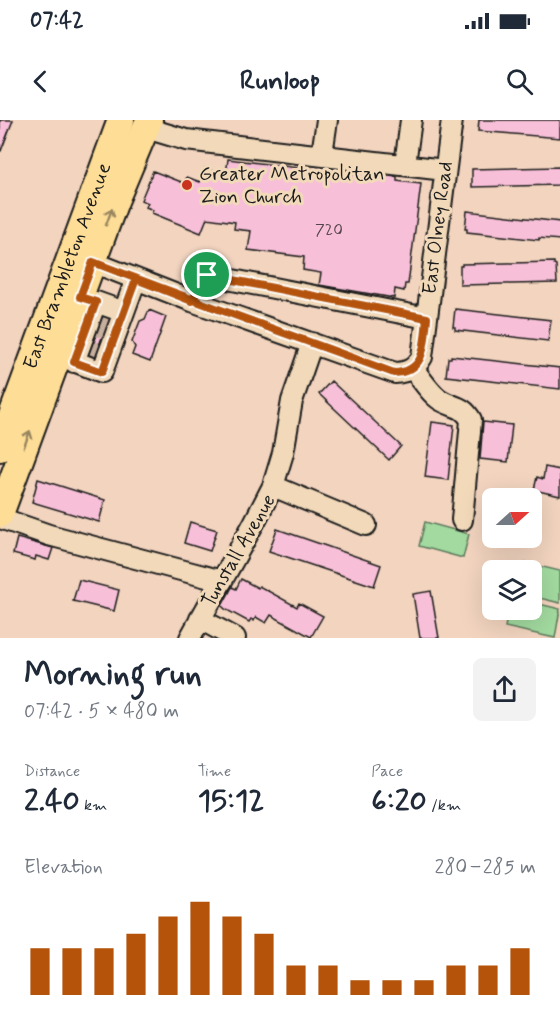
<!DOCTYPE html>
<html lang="en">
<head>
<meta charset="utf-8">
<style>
	:root { --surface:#fff; --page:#f2f2f3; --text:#1f2937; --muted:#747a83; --accent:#b45309 }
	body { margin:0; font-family:Mynerve,sans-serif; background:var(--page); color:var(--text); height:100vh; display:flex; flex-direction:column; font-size:22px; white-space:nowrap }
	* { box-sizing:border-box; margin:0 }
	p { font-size:20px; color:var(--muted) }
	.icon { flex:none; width:33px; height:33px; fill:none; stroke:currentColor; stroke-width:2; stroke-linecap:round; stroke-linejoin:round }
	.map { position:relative; height:518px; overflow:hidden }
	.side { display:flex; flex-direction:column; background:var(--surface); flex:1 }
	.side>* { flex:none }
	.needle { width:39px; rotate:69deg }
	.fabs { position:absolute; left:482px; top:368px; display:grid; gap:12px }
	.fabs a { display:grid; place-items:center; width:60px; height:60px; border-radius:9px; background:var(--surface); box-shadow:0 6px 24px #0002; font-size:30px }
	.pin { position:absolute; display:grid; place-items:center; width:51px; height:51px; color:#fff; margin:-26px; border:3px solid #fff; border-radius:50%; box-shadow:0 2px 6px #0007 }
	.round { display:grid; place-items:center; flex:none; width:63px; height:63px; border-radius:9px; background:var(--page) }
	.headline { display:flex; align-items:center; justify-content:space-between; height:102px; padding:0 24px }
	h1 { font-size:33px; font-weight:700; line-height:45px }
	.figures { display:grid; grid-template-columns:repeat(3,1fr); gap:9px; height:102px; padding:6px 24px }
	.figures div { display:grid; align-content:center }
	.figures b { font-size:30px; font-weight:700 }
	.figures small { font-size:16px; font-weight:400 }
	.figures p { font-size:16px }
	.chart { height:168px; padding:12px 24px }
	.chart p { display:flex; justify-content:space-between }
	.chart svg { width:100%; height:108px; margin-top:6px; stroke:var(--accent); stroke-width:6 }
	.status { display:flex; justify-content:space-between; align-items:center; height:42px; padding:0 30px; background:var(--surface); direction:ltr }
	.status svg { height:16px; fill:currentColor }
	header { display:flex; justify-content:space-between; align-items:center; height:78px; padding:0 24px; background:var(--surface); font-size:27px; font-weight:700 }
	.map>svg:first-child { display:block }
	.green { fill:#a2da9f; stroke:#5f7b5e; stroke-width:1.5 }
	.building { fill:#f8c0d8; stroke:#1c1c1c; stroke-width:1.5 }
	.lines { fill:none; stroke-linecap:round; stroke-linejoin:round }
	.minor-tunnel { stroke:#c7af9e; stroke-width:20; stroke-dasharray:20 10; stroke-linecap:butt }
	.minor-casing { stroke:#1c1c1c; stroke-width:24 }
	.major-casing { stroke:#1c1c1c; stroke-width:30 }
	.minor { stroke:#f1d9b9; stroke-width:20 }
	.major { stroke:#fedd96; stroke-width:26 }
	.oneway { stroke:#98865f }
	.route-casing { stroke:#fff; stroke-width:12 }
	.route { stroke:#b45309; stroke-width:8 }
	.poi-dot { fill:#c8321e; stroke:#f1d9b9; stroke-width:2 }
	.labels { text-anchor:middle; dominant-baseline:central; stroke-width:6; stroke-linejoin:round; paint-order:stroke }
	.number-label { font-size:16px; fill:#53454b }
	.poi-label { font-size:20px; fill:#1c1c1c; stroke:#f1d9b9; text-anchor:start }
	.street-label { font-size:20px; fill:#1c1c1c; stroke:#f1d9b9 }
</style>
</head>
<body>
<div class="status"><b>07:42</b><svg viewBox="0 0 49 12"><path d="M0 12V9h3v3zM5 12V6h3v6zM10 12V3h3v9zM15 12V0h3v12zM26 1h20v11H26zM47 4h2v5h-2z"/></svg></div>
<header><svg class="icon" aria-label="back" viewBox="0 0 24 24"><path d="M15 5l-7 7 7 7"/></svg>Runloop<svg class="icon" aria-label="search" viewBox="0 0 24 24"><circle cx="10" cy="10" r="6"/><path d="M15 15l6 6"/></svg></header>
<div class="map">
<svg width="560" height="518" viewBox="0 0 560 518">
	<rect width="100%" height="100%" fill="#f2d4bf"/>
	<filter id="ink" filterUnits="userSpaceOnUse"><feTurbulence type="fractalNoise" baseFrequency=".0167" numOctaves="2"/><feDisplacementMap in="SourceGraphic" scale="12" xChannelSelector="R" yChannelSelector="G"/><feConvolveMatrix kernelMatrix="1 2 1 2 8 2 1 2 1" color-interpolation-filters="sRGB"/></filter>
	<g filter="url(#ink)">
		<path class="green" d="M425,402l44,12 -6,24 -44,-12z
			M526,443l34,8v32l-29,-7v-26h-7z
			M531,482l29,7 -5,29 -50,-11 4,-18h22z"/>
		<path class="building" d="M0,0h13l-12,31h-1z
			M479,0h81v18l-82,-7z
			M228,39l126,16v-3l43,5v4l24,3 -13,100h-3l-1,7 -9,-2 -1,9 -75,-13 2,-12 -18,-3 1,-13 -56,-7 3,-19 -17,-2 1,-7 -28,-4 -6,15 -49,-20 1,-3 -7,-3 2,-4 -7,-3 12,-29 31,12 3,-6 13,5 5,-14 21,7z
			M560,47v18l-88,2v-18z
			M467,91l93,11v18l-21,-2v2l-72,-8v-3h-2z
			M554,142v2l2,1 1,18 -97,2v-19h2v-2z
			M455,189l96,11 -3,21 -93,-11v-3h-2z
			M149,190l17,7 -16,45 -18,-7 3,-8 -3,-5 8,-21 5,-2z
			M103,197l6,2 -14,37 -5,-2z
			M451,236l109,12v21l-114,-13 2,-18h3z
			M331,261l70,65 -12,14 -70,-66z
			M432,302l22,3 -6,55 -23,-3z
			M483,302l29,3 -4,37 -28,-3z
			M545,347l15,3v26l-26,-6 3,-13 6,2z
			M38,359l67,21 -6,22 -67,-20z
			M190,402l27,8 -7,21 -26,-8z
			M277,409l104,36 -7,21 -105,-35z
			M17,418l36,10 -4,12 -13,-4 -1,4 -22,-6z
			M241,459l17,9 1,-2 38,21 2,-4 24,13 -12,21 -40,-22 -5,8 -10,-6 -2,4 -3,-2 -2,3 -24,-13 -3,-3 7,-13 3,-6 4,2z
			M79,460l40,10 -5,21 -41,-10z
			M431,471l8,47h-19l-7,-44z"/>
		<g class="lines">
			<path class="minor-tunnel" d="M94,207l16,-1
				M84,234l16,-2"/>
			<defs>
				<path id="minor" d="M146,8l40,12 259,30
					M322,34l5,-34
					M405,44l6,-44
					M80,137l112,44 203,72c13,-1 20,-4 27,-16l30,-237
					M192,181l15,-26 220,43
					M58,235l44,17 34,-93
					M74,242l22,-60 28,10
					M413,249c8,9 16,23 26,30 13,9 23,5 32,21l-9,100
					M273,366l93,39
					M0,398l49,17 173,46
					M200,499l35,19
					M190,518l64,-115 19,-37 10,-33 9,-52 20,-58"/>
				<g id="major">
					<path id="s1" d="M0,328l121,-328"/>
					<path d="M0,394l115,-313 34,-81"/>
				</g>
			</defs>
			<use href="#minor" class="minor-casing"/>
			<use href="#major" class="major-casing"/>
			<use href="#minor" class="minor"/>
			<use href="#major" class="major"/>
		</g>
		<defs><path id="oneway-shaft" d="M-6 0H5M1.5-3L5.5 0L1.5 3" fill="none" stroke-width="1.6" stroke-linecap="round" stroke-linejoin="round" transform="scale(1.5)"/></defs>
		<g class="oneway">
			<use href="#oneway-shaft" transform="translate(109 97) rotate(-70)"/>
			<use href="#oneway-shaft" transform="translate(27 319) rotate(-70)"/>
		</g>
	</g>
	<g class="lines" filter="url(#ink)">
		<defs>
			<path id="route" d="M207,155l-15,26 -56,-22 -34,93 -28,-10 22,-60 -16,-5 13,-35c100,39 201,74 301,111 33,-1 30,-30 33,-55l-220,-43"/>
		</defs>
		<use href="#route" class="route-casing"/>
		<use href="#route" class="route"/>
	</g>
	<circle class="poi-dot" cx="187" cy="65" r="6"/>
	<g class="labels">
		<g class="number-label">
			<text x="329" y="110">720</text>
		</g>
		<g class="poi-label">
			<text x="199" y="54">Greater Metropolitan<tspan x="199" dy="23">Zion Church</tspan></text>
		</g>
		<g class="street-label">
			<text transform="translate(438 108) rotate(-83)">East Olney Road</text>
			<text stroke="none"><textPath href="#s1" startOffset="194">East Brambleton Avenue</textPath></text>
			<text transform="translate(239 431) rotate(-60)">Tunstall Avenue</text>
		</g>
	</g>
</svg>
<div class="fabs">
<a><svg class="needle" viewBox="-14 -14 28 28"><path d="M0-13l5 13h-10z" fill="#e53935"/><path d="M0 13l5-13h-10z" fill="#747a83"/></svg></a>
<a><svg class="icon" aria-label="layers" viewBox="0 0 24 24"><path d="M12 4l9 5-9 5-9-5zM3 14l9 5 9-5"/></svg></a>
</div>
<div class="pin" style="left:207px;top:155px;background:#1e9e55"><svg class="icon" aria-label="arrive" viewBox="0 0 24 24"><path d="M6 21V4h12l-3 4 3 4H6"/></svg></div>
</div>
<section class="side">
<div class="headline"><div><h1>Morning run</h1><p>07:42 · 5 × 480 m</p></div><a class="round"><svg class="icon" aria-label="share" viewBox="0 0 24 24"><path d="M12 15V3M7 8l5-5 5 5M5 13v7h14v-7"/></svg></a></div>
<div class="figures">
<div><p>Distance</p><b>2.40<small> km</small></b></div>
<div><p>Time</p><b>15:12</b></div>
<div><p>Pace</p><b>6:20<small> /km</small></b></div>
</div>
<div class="chart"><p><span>Elevation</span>280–285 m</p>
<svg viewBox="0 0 160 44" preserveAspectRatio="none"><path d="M5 44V25M15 44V25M25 44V25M35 44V19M45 44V12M55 44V6M65 44V12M75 44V19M85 44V32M95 44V32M105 44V38M115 44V38M125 44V38M135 44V32M145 44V32M155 44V25"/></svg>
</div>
</section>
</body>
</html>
